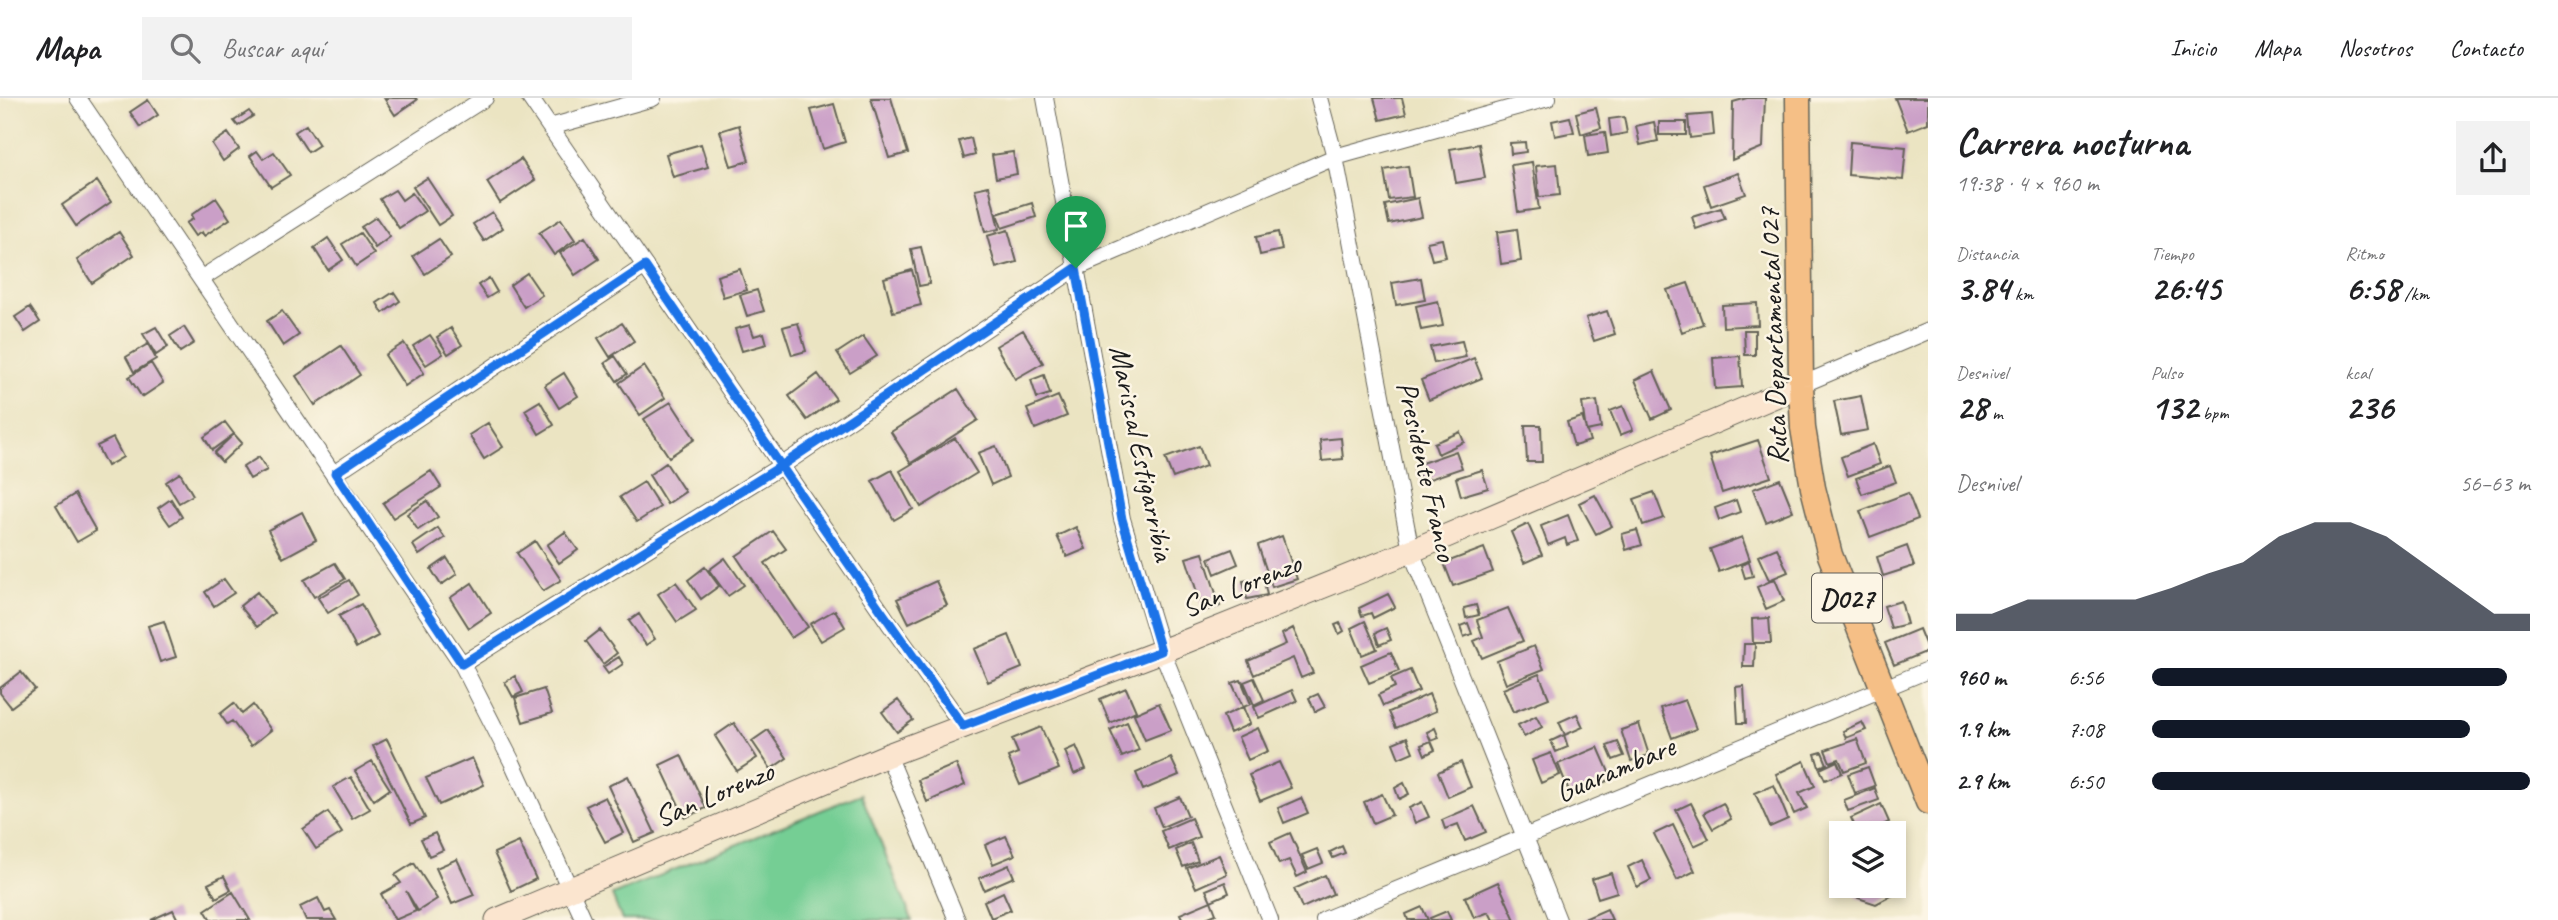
<!DOCTYPE html>
<html lang="es">
<head>
<meta charset="utf-8">
<style>
	:root { --surface:#fff; --page:#f2f2f2; --text:#202124; --muted:#757577; --line:#e0e0e0; --accent:#111827 }
	body { margin:0; font-family:Caveat,sans-serif; background:var(--page); color:var(--text); height:100vh; display:flex; flex-direction:column; font-size:26px; white-space:nowrap }
	* { box-sizing:border-box; margin:0 }
	p { font-size:23px; color:var(--muted) }
	.icon { flex:none; width:38px; height:38px; fill:none; stroke:currentColor; stroke-width:2; stroke-linecap:round; stroke-linejoin:round }
	.map { position:relative; flex:1; overflow:hidden }
	.side { display:flex; flex-direction:column; background:var(--surface); width:630px }
	.side>* { flex:none }
	.tools { position:absolute; left:1829px; top:723px; display:grid; gap:14px }
	.tools a { display:grid; place-items:center; width:77px; height:77px; border-radius:0px; background:var(--surface); box-shadow:0 4px 10px #0003; font-size:35px }
	.pin { position:absolute; display:grid; place-items:center; width:60px; height:60px; color:#fff; margin:-72px -30px; border-radius:50% 50% 50% 0; rotate:-45deg; box-shadow:0 0 7px #0007 }
	.pin .icon { rotate:45deg }
	.round { display:grid; place-items:center; flex:none; width:74px; height:74px; border-radius:0px; background:var(--page) }
	.headline { display:flex; align-items:center; justify-content:space-between; height:119px; padding:0 28px }
	h1 { font-size:38px; font-weight:700; line-height:52px }
	.figures { display:grid; grid-template-columns:repeat(3,1fr); gap:10px; height:119px; padding:7px 28px }
	.figures div { display:grid; align-content:center }
	.figures b { font-size:35px; font-weight:700 }
	.figures small { font-size:19px; font-weight:400 }
	.figures p { font-size:19px }
	.chart { height:196px; padding:14px 28px }
	.chart p { display:flex; justify-content:space-between }
	.chart svg { width:100%; height:126px; margin-top:7px; fill:var(--accent); opacity:.7 }
	ul { padding:0 28px; list-style:none; font-size:23px }
	li { display:grid; grid-template-columns:112px 84px 1fr; align-items:center; height:52px }
	li i { height:18px; border-radius:9px; background:var(--accent) }
	header { display:flex; align-items:center; gap:42px; box-sizing:border-box; height:98px; padding:0 35px; background:var(--surface); border-bottom:2px solid var(--line) }
	header strong { font-size:33px }
	nav { display:flex; gap:38px; margin-inline-start:auto; font-size:24px }
	.search { width:490px; height:63px; background:var(--page); display:flex; align-items:center; gap:18px; box-sizing:border-box; padding:0 24px; border-radius:0px; color:var(--muted); font-size:26px }
	main { display:flex; flex:1; min-height:0 }
	.map>svg:first-child { display:block }
	.green { fill:#74ce94; stroke:#487558; stroke-width:2 }
	.building { fill:#ca9fc7 }
	.lines { fill:none; stroke-linecap:round; stroke-linejoin:round }
	.street-casing { stroke:#646256; stroke-width:18 }
	.secondary-casing { stroke:#646256; stroke-width:25 }
	.primary-casing { stroke:#646256; stroke-width:27 }
	.street { stroke:#fff; stroke-width:16 }
	.secondary { stroke:#fbe5cf; stroke-width:23 }
	.primary { stroke:#f5bf86; stroke-width:24 }
	.route-casing { stroke:#fff; stroke-width:14 }
	.route { stroke:#1a73e8; stroke-width:9 }
	.labels { text-anchor:middle; dominant-baseline:central; stroke-width:5; stroke-linejoin:round; paint-order:stroke }
	.shield { fill:#fcf5e5; stroke:#5f5d58; stroke-width:2 }
	.shield-label { font-size:28px; font-weight:bold; fill:#1c1c1c }
	.street-label { font-size:30px; fill:#1c1c1c; stroke:#fcf5e5 }
</style>
</head>
<body>
<header>
<strong>Mapa</strong>
<div class="search"><svg class="icon" aria-label="search" viewBox="0 0 24 24"><circle cx="10" cy="10" r="6"/><path d="M15 15l6 6"/></svg>Buscar aquí</div>
<nav><a>Inicio</a><a>Mapa</a><a>Nosotros</a><a>Contacto</a></nav>
</header>
<main>
<div class="map">
<svg width="1928" height="822" viewBox="0 0 1928 822">
	<rect width="100%" height="100%" fill="#fcf5e5"/>
	<filter id="ink" filterUnits="userSpaceOnUse"><feTurbulence type="fractalNoise" baseFrequency=".0143" numOctaves="2"/><feDisplacementMap in="SourceGraphic" scale="14" xChannelSelector="R" yChannelSelector="G"/><feConvolveMatrix kernelMatrix="1 2 1 2 8 2 1 2 1" color-interpolation-filters="sRGB"/></filter>
	<filter id="wash" filterUnits="userSpaceOnUse"><feTurbulence type="fractalNoise" baseFrequency=".00686" numOctaves="4" result="noise"/><feDisplacementMap in="SourceGraphic" scale="28" xChannelSelector="R" yChannelSelector="G"/><feGaussianBlur stdDeviation="1.57" result="paint"/><feColorMatrix in="noise" values="0 0 0 0 0 0 0 0 0 0 0 0 0 0 0 0 0 1.4 0 .05"/><feComposite in="paint" operator="in"/></filter>
	<g filter="url(#wash)">
		<rect width="100%" height="100%" fill="#ebe4c2"/>
		<path class="green" d="M861,696l51,126h-290l-10,-25z"/>
		<g id="blocks">
			<path class="building" d="M384,0h32l1,2 -22,15z
				M871,0h20l17,55 -19,5z
				M1374,0h28l4,16 -26,6z
				M1747,0h18l-2,49 -31,13 1,-58z
				M1895,0h33v25l-20,8z
				M148,2l10,15 -18,12 -10,-15z
				M834,6l11,38 -22,7 -12,-39z
				M1596,10l5,20 -20,6 -5,-21z
				M249,13l4,5 -15,10 -4,-5z
				M1712,16l2,21 -24,3 -2,-22z
				M1570,19l4,15 -19,4 -3,-15z
				M1624,19l3,16 -16,3 -2,-17z
				M1654,24l4,19 -18,4 -4,-19z
				M1659,24h27v13h-27z
				M306,27l13,20 -11,7 -13,-20z
				M739,27l10,36 -18,5 -11,-35z
				M1605,34l3,21 -20,3 -3,-21z
				M228,35l11,16 -16,12 -11,-17z
				M971,40l4,17 -11,3 -5,-17z
				M1525,44l1,10 -15,2 -1,-11z
				M1850,44l56,5 -3,33 -55,-5z
				M701,46l7,23 -35,10 -7,-23z
				M1479,46l6,34 -29,5 -6,-34z
				M257,53l6,8 11,-7 16,23 -19,12 -21,-31z
				M1013,54l4,22 -21,4 -4,-23z
				M521,61l14,21 -35,23 -13,-21z
				M1532,64l7,47 -21,3 -7,-47z
				M1557,66l3,31 -21,2 -3,-31z
				M1408,68l5,31 -24,3 -5,-30z
				M1738,75l8,21 -35,12 -7,-21z
				M427,80l25,38 -14,9 -25,-38z
				M97,83l14,21 -35,24 -14,-21z
				M989,88l10,43 -14,3 -10,-43z
				M395,92l7,10 10,-7 13,18 -26,17 -19,-29z
				M216,100l14,21 -26,17 -2,-4 -7,4 -9,-13 7,-4 -2,-4z
				M1418,100l4,19 -33,7 -4,-19z
				M1032,105l4,14 -34,11 -5,-14z
				M1721,110l4,11 -29,10 -4,-12z
				M492,114l11,16 -19,13 -11,-17z
				M376,119l14,20 -15,11 -14,-21z
				M561,121l14,21 -21,15 -15,-22z
				M1517,131l4,32 -20,3 -4,-32z
				M1008,132l9,32 -21,6 -9,-32z
				M119,134l15,23 -42,28 -15,-23z
				M1278,134l4,18 -22,5 -4,-18z
				M360,135l14,21 -18,12 -14,-22z
				M585,139l14,22 -24,16 -15,-22z
				M328,140l15,22 -15,10 -14,-22z
				M439,141l12,18 -26,17 -12,-18z
				M1442,141l4,18 -14,3 -5,-18z
				M921,149l9,37 -11,2 -8,-37z
				M740,171l7,21 -24,7 -6,-21z
				M912,172l9,35 -28,7 -9,-34z
				M527,175l15,22 -18,12 -14,-22z
				M489,180l8,14 -10,6 -9,-13z
				M1421,180l4,22 -29,5 -4,-22z
				M1688,185l15,41 -21,8 -15,-42z
				M757,192l7,21 -17,5 -7,-21z
				M394,194l6,9 -17,12 -6,-10z
				M1438,203l5,25 -22,4 -5,-24z
				M1757,205l1,22 -35,2 -1,-22z
				M30,209l10,15 -15,10 -10,-15z
				M282,213l17,24 -16,11 -16,-25z
				M1607,213l8,23 -21,7 -8,-23z
				M622,225l12,18 -24,16 -12,-19z
				M798,225l8,28 -14,4 -9,-28z
				M750,227l4,11 10,-3 3,11 -25,7 -7,-22z
				M156,229l12,20 -12,8 -13,-21z
				M184,229l10,16 -14,9 -10,-16z
				M451,230l11,17 -14,9 -11,-17z
				M1023,232l20,33 -28,16 -19,-33z
				M1744,232h11v25h-10z
				M430,237l13,19 -17,11 -13,-19z
				M863,238l14,20 -27,17 -13,-20z
				M1462,243l4,16 -32,6 -4,-16z
				M404,245l20,30 -19,13 -20,-31z
				M148,246l8,15 -22,13 -8,-15z
				M341,248l19,29 -45,30 -19,-29z
				M615,258l12,18 -10,7 -12,-18z
				M1740,258l2,31 -27,2 -2,-31z
				M1474,260l8,20 -53,22 -8,-20z
				M151,265l12,20 -21,14 -13,-20z
				M644,268l21,32 -25,17 -21,-32z
				M1654,273l17,39 -19,9 -17,-39z
				M564,275l14,23 -19,12 -14,-23z
				M818,276l18,25 -29,21 -18,-24z
				M1044,277l6,19 -13,4 -6,-18z
				M958,291l20,31 -67,43 -20,-31z
				M1058,298l9,20 -32,13 -8,-20z
				M1861,298l7,34 -27,5 -7,-34z
				M540,303l14,24 -15,9 -14,-24z
				M1597,303l4,27 -15,3 -4,-28z
				M671,304l24,37 -26,18 -25,-38z
				M1623,308l10,24 -13,5 -10,-24z
				M1582,319l8,24 -16,5 -7,-24z
				M225,324l9,12 -22,16 -8,-13z
				M488,325l15,24 -19,12 -15,-24z
				M1525,327h16l1,37h-15z
				M1460,334l4,10 -26,12 -4,-11z
				M234,336l8,9 -20,19 -8,-9z
				M113,340l10,19 -16,9 -10,-20z
				M955,340l22,35 -56,34 -21,-36z
				M1341,340l2,21 -21,2 -2,-21z
				M1758,342l13,37 -49,16 -12,-37z
				M1873,346l7,20 -32,12 -7,-19z
				M996,348l12,31 -17,8 -13,-32z
				M1199,348l7,20 -33,12 -8,-20z
				M1456,353l6,17 -41,14 -5,-17z
				M259,359l8,13 -17,9 -7,-12z
				M666,365l19,29 -18,12 -18,-29z
				M1890,368l6,16 -34,12 -6,-16z
				M892,372l21,39 -19,11 -22,-39z
				M1482,372l6,18 -27,8 -5,-18z
				M431,373l10,16 -48,31 -10,-15z
				M180,375l13,22 -14,8 -13,-21z
				M1780,381l13,32 -27,11 -13,-33z
				M644,384l16,25 -23,15 -17,-25z
				M1654,394l10,26 -21,7 -9,-26z
				M1908,395l10,26 -48,18 -10,-26z
				M75,396l21,37 -19,11 -21,-36z
				M1595,397l17,31 -16,8 -17,-31z
				M171,401l11,18 -12,8 -12,-17z
				M1736,402l4,12 -21,8 -4,-12z
				M427,403l11,16 -20,13 -11,-16z
				M302,414l14,28 -33,18 -15,-28z
				M1568,417l10,26 -11,4 -2,-7 -17,7 -7,-19z
				M1528,426l14,31 -18,8 -13,-31z
				M1076,429l10,22 -19,8 -10,-21z
				M438,430l7,10 -26,17 -6,-10z
				M1637,432l5,15 -16,5 -4,-16z
				M773,433l13,18 -21,14 43,64 -17,11 -55,-82z
				M565,434l13,18 -19,13 -12,-18z
				M1282,438l15,43 -25,8 -14,-42z
				M1742,439l8,23 -31,12 -9,-23z
				M535,443l26,39 -18,11 -26,-38z
				M1907,448l7,20 -31,10 -6,-19z
				M1484,450l9,24 -40,14 -9,-23z
				M1777,450l11,24 -19,8 -11,-24z
				M1232,451l6,15 -23,10 -6,-16z
				M1203,455l17,53 -17,5 -17,-53z
				M447,460l10,16 -16,11 -10,-16z
				M725,460l19,27 -16,11 -19,-26z
				M1749,464l4,14 -8,2 -4,-13z
				M335,465l10,16 -31,18 -10,-17z
				M705,469l14,19 -18,13 -13,-19z
				M1263,479l4,18 -20,4 -4,-18z
				M224,481l10,14 -20,13 -9,-14z
				M1775,481l9,22 -18,8 -9,-22z
				M349,482l9,15 -30,18 -10,-15z
				M936,483l11,24 -38,18 -12,-24z
				M676,484l20,28 -19,12 -19,-28z
				M472,485l19,30 -22,15 -19,-30z
				M257,494l17,21 -17,14 -17,-21z
				M1388,496l7,13 -22,11 -2,-5 -9,3 -3,-8z
				M1901,503l6,23 -16,4 -7,-22z
				M361,506l17,32 -22,12 -17,-32z
				M1476,507l3,10 -13,3 -2,-10z
				M1508,510l15,33 -41,17 -8,-17 9,-4 -6,-17z
				M835,512l10,17 -24,14 -11,-17z
				M639,516l16,25 -9,6 -17,-24z
				M1769,520l2,25h-18l-1,-24z
				M164,523l12,36 -16,5 -12,-36z
				M1365,523l12,28 -15,6 -11,-27z
				M1340,525l4,8 -5,3 -4,-9z
				M1468,525l4,11 -8,3 -4,-11z
				M1293,530l20,45 -12,5 -8,-20 -39,17 -6,-14 38,-17 -4,-10z
				M1386,530l5,12 -12,5 -4,-12z
				M1919,531l9,22 -34,14 -9,-22z
				M600,532l17,23 -14,11 -17,-23z
				M1009,537l13,33 -34,14 -14,-33z
				M1744,546h11l-1,23h-11z
				M1534,548l10,23 -38,15 -9,-23z
				M1391,554l8,19 -30,12 -8,-18z
				M619,559l4,7 -15,10 -5,-7z
				M1410,572l9,21 -36,15 -5,-11 17,-8 -4,-9z
				M21,574l14,17 -24,18 -11,-14v-5z
				M1539,576l10,24 -36,14 -10,-23z
				M515,578l8,16 -10,5 -8,-15z
				M1254,580l10,22 -10,5 -10,-23z
				M1241,582l10,24 -8,3 7,17 -20,9 -7,-17 20,-9 -11,-24z
				M1744,588l2,37h-8l-2,-36z
				M1126,590l10,23 -26,12 -10,-24z
				M544,591l8,24 -29,9 -8,-24z
				M1292,592l5,11 -38,17 -5,-11z
				M1318,596l7,13 -10,5 -6,-14z
				M1429,596l7,17 -40,17 -7,-16z
				M898,602l15,20 -16,12 -15,-20z
				M1685,602l11,29 -24,9 -11,-30z
				M234,605l8,11 11,-9 18,25 -20,16 -19,-25 -5,3 -7,-10z
				M1159,605l12,27 -26,10 -11,-26z
				M1577,616l6,13 -18,8 -6,-13z
				M1536,618l6,11 -18,10 -6,-12z
				M1127,624l12,28 -17,7 -12,-27z
				M1862,624l4,8 -20,8 -3,-7z
				M734,625l23,35 -20,13 -22,-35z
				M1639,626l10,31 -18,6 -10,-31z
				M1041,629l18,42 -39,16 -12,-28 10,-4 -6,-14z
				M1258,630l10,23 -20,9 -10,-23z
				M1435,630l4,10 -8,3 -4,-9z
				M768,632l19,28 -16,11 -19,-28z
				M1564,637l4,12 -12,5 -5,-11z
				M1407,639l6,15 -14,6 -6,-15z
				M387,641l38,79 -14,6 -38,-78z
				M1857,641l9,24 -22,8 -5,-12 -9,3 -5,-12z
				M1431,643l4,9 -10,5 -4,-10z
				M1618,644l6,14 -11,4 -6,-14z
				M1076,648l10,23 -12,5 -9,-23z
				M1598,649l14,32 -41,17 -13,-32z
				M1822,654l5,12 -8,3 -4,-13z
				M1551,655l9,22 -19,8 -9,-23z
				M681,657l25,53 -21,10 -25,-53z
				M472,660l12,27 -45,20 -13,-27z
				M1171,660l8,17 -36,15 -7,-17z
				M372,663l18,28 -16,11 -19,-29z
				M1804,663l11,25 -16,7 8,15 -13,6 -18,-40z
				M1837,663l5,12 -17,7 -5,-11z
				M1279,664l12,26 -31,13 -11,-26z
				M1461,664l10,25 -23,10 -10,-25z
				M956,666l9,21 -38,17 -9,-22z
				M1868,669l7,19 -20,7 -7,-19z
				M628,678l27,57 -21,9 -26,-56z
				M351,679l19,32 -18,10 -19,-32z
				M1404,685l5,11 -10,5 -4,-11z
				M1774,687l14,34 -18,8 -15,-34z
				M1875,690l4,12 -31,11 -4,-11z
				M1382,696l10,21 -19,8 -9,-21z
				M605,699l18,36 -18,9 -19,-36z
				M1180,699l8,19 -26,11 -8,-19z
				M1301,700l7,15 -24,10 -6,-15z
				M1422,704l7,15 -14,6 -6,-15z
				M1691,705l18,36 -15,7 -18,-36z
				M1723,705l8,16 -18,10 -9,-16z
				M1881,706l8,18 -22,11h-9l-7,-15z
				M1474,708l12,26 -21,9 -7,-17 -13,5 -3,-9z
				M328,714l14,21 -26,16 -13,-20z
				M1191,720l8,19 -30,13 -8,-19z
				M1673,727l22,46 -18,9 -23,-46z
				M435,735l8,17 -14,6 -8,-17z
				M1290,735l17,39 -10,5 -8,-17 -10,4 -9,-22z
				M1006,738l9,19 -22,9 -8,-19z
				M519,744l17,37 -25,12 -17,-38z
				M1191,745l7,18 -15,6 -7,-17z
				M1342,748l3,7 -12,5 -3,-6z
				M1317,751l6,14 -15,6 -6,-14z
				M1219,757l8,19 -31,14 -9,-20z
				M457,761l17,36 -22,9 -16,-36z
				M1642,762l9,20 -14,7 -9,-20z
				M414,765l23,36 -19,12 -12,-20 10,20 -21,9 -14,-26 20,-11 -6,-8z
				M1009,767l5,12 -30,13 -5,-12z
				M1894,770l4,9 -5,18 -17,9 -18,-6 -7,-12h43z
				M1611,775l6,19 -19,6 -6,-19z
				M1325,777l8,19 -31,14 -8,-19z
				M224,778l7,14 -15,8 -8,-14z
				M1225,784l4,11 -18,8 -5,-11z
				M1498,784l17,38h-22l-4,-8 -15,6 -9,-21z
				M233,794l17,28h-39l-6,-10z
				M1003,794l8,18 -20,8 -7,-17z
				M318,800l7,14 5,-2 6,10h-30l-6,-13z
				M1211,803l5,13 -15,6h-18l-3,-6z
				M1422,809l6,13h-20l-2,-6z
				M1607,811l5,11h-30z
				M173,812l5,10h-27z
				M1447,813l4,9h-20l-1,-2z"/>
		</g>
	</g>
	<g filter="url(#ink)">
		<use href="#blocks" fill-opacity="0" stroke="#646256" stroke-width="2"/>
		<g class="lines">
			<defs>
				<path id="street" d="M78,0l384,566 50,98 72,158
					M530,0l359,525 74,103
					M1045,0l77,421 40,132 108,269
					M1319,0l16,59 76,394 147,369
					M550,29l103,-29
					M202,180l283,-180
					M1801,287l127,-54
					M335,375l310,-207
					M462,566l319,-198 295,-198 259,-111 213,-59
					M888,657l69,165
					M1324,822l604,-250"/>
				<path id="secondary" d="M497,822l391,-165 274,-104 249,-100 390,-166"/>
				<path id="primary" d="M1798,0l3,287 2,43 10,60 17,67 98,247"/>
			</defs>
			<use href="#street" class="street-casing"/>
			<use href="#secondary" class="secondary-casing"/>
			<use href="#primary" class="primary-casing"/>
			<use href="#street" class="street"/>
			<use href="#secondary" class="secondary"/>
			<use href="#primary" class="primary"/>
		</g>
	</g>
	<g class="lines" filter="url(#ink)">
		<defs>
			<path id="route" d="M1076,170l-295,198 -319,198 -127,-191 310,-207c105,154 209,309 318,460l198,-75 -39,-132 -46,-251"/>
		</defs>
		<use href="#route" class="route-casing"/>
		<use href="#route" class="route"/>
	</g>
	<g class="labels">
		<rect class="shield" x="1812" y="475.5" width="70" height="49" rx="5"/>
		<g class="shield-label">
			<text x="1847" y="500">D027</text>
		</g>
		<g class="street-label">
			<text transform="translate(1773 238) rotate(-92)">Ruta Departamental 027</text>
			<text transform="translate(1142 355) rotate(78)">Mariscal Estigarribia</text>
			<text transform="translate(1427 373) rotate(77)">Presidente Franco</text>
			<text transform="translate(1241 487) rotate(-22)">San Lorenzo</text>
			<text transform="translate(1615 671) rotate(-23)">Guarambare</text>
			<text transform="translate(714 696) rotate(-23)">San Lorenzo</text>
		</g>
	</g>
</svg>
<div class="tools">
<a><svg class="icon" aria-label="layers" viewBox="0 0 24 24"><path d="M12 4l9 5-9 5-9-5zM3 14l9 5 9-5"/></svg></a>
</div>
<div class="pin" style="left:1076px;top:170px;background:#1e9e55"><svg class="icon" aria-label="arrive" viewBox="0 0 24 24"><path d="M6 21V4h12l-3 4 3 4H6"/></svg></div>
</div>
<section class="side">
<div class="headline"><div><h1>Carrera nocturna</h1><p>19:38 · 4 × 960 m</p></div><a class="round"><svg class="icon" aria-label="share" viewBox="0 0 24 24"><path d="M12 15V3M7 8l5-5 5 5M5 13v7h14v-7"/></svg></a></div>
<div class="figures">
<div><p>Distancia</p><b>3.84<small> km</small></b></div>
<div><p>Tiempo</p><b>26:45</b></div>
<div><p>Ritmo</p><b>6:58<small> /km</small></b></div>
</div>
<div class="figures">
<div><p>Desnivel</p><b>28<small> m</small></b></div>
<div><p>Pulso</p><b>132<small> bpm</small></b></div>
<div><p>kcal</p><b>236</b></div>
</div>
<div class="chart"><p><span>Desnivel</span>56–63 m</p>
<svg viewBox="0 0 160 44" preserveAspectRatio="none"><path d="M0 44V38L10 38L20 33L30 33L40 33L50 33L60 29L70 24L80 20L90 11L100 6L110 6L120 11L130 20L140 29L150 38L160 38V44z"/></svg>
</div>
<ul>
<li><b>960 m</b>6:56<i style="width:94%"></i></li>
<li><b>1.9 km</b>7:08<i style="width:84%"></i></li>
<li><b>2.9 km</b>6:50<i style="width:100%"></i></li>
</ul>
</section>
</main>
</body>
</html>
